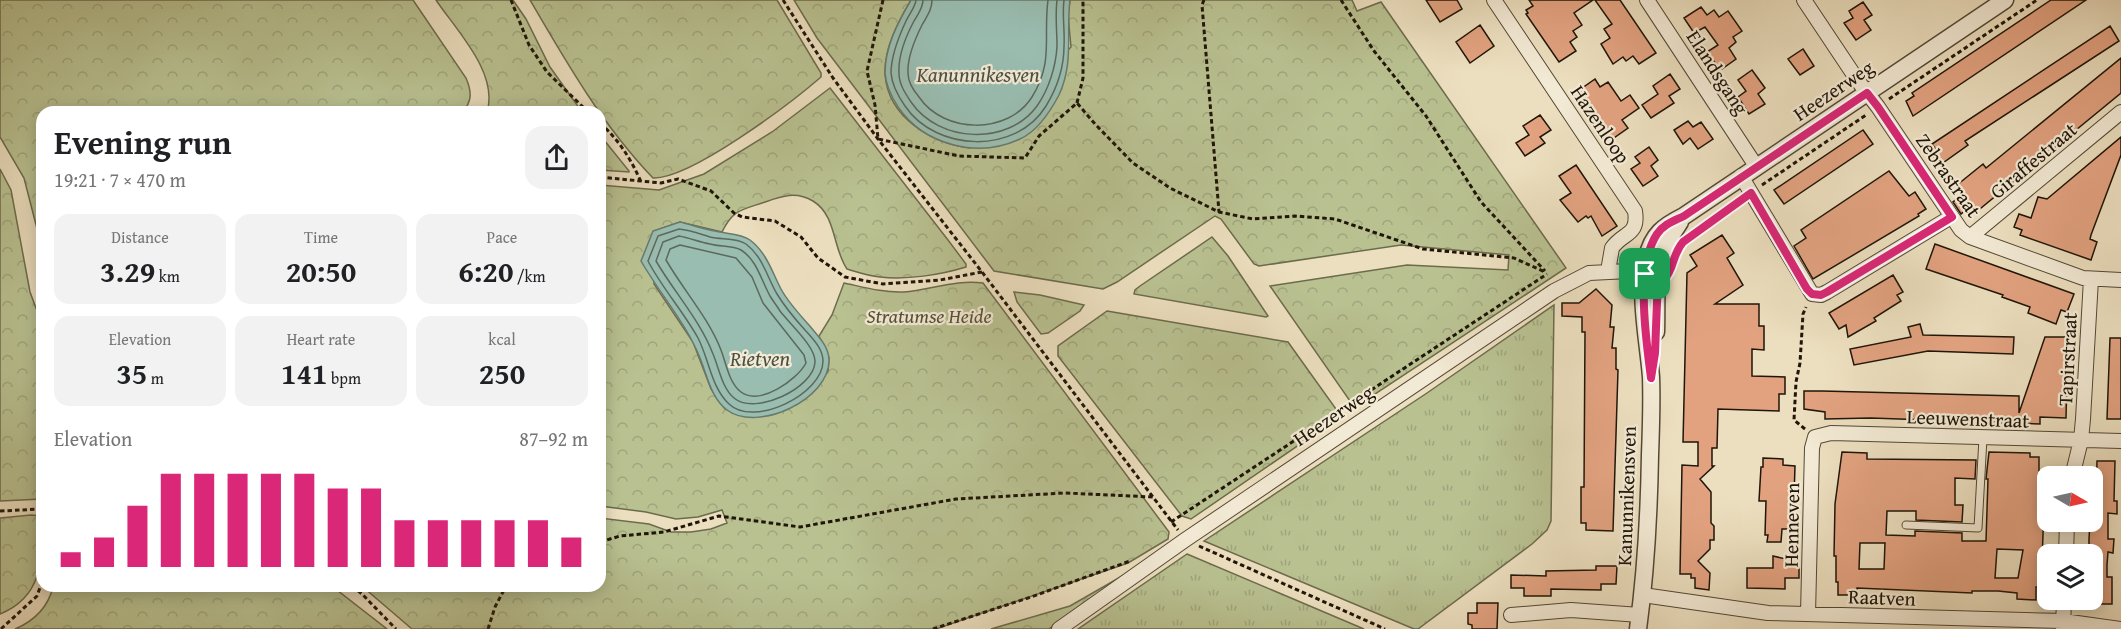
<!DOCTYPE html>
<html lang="en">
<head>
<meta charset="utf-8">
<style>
	:root { --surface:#fff; --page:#f2f2f2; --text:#202124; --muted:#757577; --accent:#db2777 }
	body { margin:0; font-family:"Gentium Book Plus",serif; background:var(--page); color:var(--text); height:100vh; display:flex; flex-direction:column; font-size:22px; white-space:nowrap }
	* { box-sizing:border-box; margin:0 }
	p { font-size:20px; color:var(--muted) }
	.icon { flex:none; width:33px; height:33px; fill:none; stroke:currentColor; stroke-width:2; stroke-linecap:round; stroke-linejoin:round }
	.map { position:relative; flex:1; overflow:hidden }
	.side { position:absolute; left:36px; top:106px; width:570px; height:486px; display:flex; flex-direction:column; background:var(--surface); border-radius:18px; box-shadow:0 3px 15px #0003 }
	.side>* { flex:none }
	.needle { width:39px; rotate:99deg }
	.controls { position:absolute; left:2037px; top:466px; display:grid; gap:12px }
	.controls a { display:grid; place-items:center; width:66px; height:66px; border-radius:12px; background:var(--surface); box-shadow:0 3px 15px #0003; font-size:30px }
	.pin { position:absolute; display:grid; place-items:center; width:51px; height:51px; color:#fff; margin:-26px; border-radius:12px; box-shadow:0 3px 9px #0006 }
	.round { display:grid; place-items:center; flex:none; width:63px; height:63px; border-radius:18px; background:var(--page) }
	.head { display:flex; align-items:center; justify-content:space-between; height:102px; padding:0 18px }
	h1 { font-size:33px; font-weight:600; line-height:45px }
	.figures { display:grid; grid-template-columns:repeat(3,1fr); gap:9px; height:102px; padding:6px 18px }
	.figures div { display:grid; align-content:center; border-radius:15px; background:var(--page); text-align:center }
	.figures b { font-size:30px; font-weight:600 }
	.figures small { font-size:16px; font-weight:400 }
	.figures p { font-size:16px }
	.chart { height:168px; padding:12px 18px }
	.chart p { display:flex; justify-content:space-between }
	.chart svg { width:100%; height:108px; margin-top:6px; stroke:var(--accent); stroke-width:6 }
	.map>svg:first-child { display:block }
	.grass { fill:url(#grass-tufts); stroke:#6c6b4c; stroke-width:1.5 }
	.forest { fill:url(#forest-crowns); stroke:#6c6b4c; stroke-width:1.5 }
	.water { fill:#99bdb1; stroke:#687a6d; stroke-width:1.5 }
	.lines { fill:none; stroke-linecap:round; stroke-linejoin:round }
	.shore { stroke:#5c695c; stroke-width:1.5 }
	.building { fill:#e2a280; stroke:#1f1508; stroke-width:1.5; fill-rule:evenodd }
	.service-casing { stroke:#524836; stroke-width:9 }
	.minor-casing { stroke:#524836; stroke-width:16 }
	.tertiary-casing { stroke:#524836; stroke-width:19 }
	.path { stroke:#1f1508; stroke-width:3; stroke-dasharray:4.5 3; stroke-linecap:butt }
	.service { stroke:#f3ead5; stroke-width:7 }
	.minor { stroke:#f3ead5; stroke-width:14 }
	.tertiary { stroke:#f3ead5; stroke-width:16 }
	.route-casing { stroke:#fff; stroke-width:12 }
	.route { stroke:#db2777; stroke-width:8 }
	.labels { text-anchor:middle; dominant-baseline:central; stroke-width:4.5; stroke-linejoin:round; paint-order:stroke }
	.street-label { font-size:20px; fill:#1f1508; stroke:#f3ead5 }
	.park-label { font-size:20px; font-style:italic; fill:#555138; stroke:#f3ead5 }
	.water-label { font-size:21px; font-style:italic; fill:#4a5043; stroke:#f3ead5 }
</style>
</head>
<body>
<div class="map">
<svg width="2121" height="629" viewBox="0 0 2121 629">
	<defs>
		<pattern id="grass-tufts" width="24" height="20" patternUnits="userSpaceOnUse" patternTransform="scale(1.5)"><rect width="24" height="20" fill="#b9c191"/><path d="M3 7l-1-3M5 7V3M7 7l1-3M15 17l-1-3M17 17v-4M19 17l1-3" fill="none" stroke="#9fa57c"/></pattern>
		<pattern id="forest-crowns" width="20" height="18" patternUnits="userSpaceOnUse" patternTransform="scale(1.5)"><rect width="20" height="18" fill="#b9c191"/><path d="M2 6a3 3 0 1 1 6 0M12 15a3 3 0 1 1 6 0" fill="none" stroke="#9fa57c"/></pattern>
	</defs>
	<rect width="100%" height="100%" fill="#ecdfbf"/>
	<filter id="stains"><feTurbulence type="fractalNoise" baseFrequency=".00333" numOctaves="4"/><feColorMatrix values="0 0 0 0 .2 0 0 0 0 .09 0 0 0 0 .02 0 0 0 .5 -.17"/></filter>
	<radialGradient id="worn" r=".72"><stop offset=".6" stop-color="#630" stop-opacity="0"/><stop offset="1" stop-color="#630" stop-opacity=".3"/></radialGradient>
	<path class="grass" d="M1554,305l-3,216 -4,9 -15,14 -114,85h-4l-210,-88 223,-148z
		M1187,554l177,75h-286z"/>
	<path class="forest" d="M0,0h413l53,78c6,14 6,23 -3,34h-421v136l-18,-70 -24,-41z
		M436,0h77l13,19 24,48 32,45h-95c12,-39 -31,-82 -51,-112z
		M530,0h247l44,73v4c-30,26 -130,102 -168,101 -50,-52 -87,-116 -123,-178z
		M794,0h117c-13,22 -27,48 -26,74 3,44 47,69 85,74l101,-101 -3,-32 2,-15h282l5,11 24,-9 185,266 -209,138 -5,-2 -82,-118 137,-21 101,5 1,-15 -108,-10 -142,21 -5,-2 -33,-45 -6,-3 -98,66 -14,7 -109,-18 -177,-233z
		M830,88l118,152 18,24v3c-26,8 -59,13 -86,10 -11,-1 -23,-5 -33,-8 -15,-22 -10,-53 -34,-68 -17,-10 -31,-5 -48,1 -23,8 -32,7 -43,30l-42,-10 -26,9v53l39,58 18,47 14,20 71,-4 19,-15 13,-19 1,-13 -10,-22 13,-21 12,-32c19,4 40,10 60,9 26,-2 53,-13 79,-9l186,249 -1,7 -40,24 -192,66h-524l-49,-42 237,-1v-68l49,6 22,8h20l20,-3 16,-6 -5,-13 -24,7 -22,2 -30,-7 -46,-6v-321l59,5 45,-16 68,-42z
		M600,135l29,36v1l-29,-2z
		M0,169l11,21 19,102 12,32v175l-42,2z
		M1212,237l16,19 40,60 -2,1 -132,-23 1,-4 5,-4z
		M1014,292l26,3 44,10 -4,6 -32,22 -7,1 -24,-32z
		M1107,311l181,31 53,74 -150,103 -9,-3 -124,-160v-10z
		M31,515l11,1c0,40 3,80 -42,98v-96z
		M1185,540l-136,89h-58l79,-23z
		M53,587h280l54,42h-372c19,-8 33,-22 38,-42z"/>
	<path class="water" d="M911,0h159c-4,33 4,63 -11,95 -9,17 -21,36 -39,44 -42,20 -96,6 -122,-32 -7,-11 -12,-21 -13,-34 0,-26 13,-51 26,-73z
		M680,222c12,3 23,7 35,9 11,3 25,2 35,9 17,13 22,32 31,49 7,13 18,25 28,36 8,10 20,21 20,35 1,39 -71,73 -102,50 -16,-12 -20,-35 -27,-52 -14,-35 -40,-64 -59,-97l12,-30z"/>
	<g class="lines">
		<path class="shore" d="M916,0c-1,8 -7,14 -10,21 -7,15 -15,34 -15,52 1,13 7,23 14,33 31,46 111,49 141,0 11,-18 18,-39 18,-60 1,-16 -2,-30 0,-46
			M923,0c0,8 -5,14 -9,21 -8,15 -16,35 -15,52 0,11 6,20 12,29 28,41 97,44 126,4 12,-17 19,-40 20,-60 0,-16 -2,-30 0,-46
			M932,0c0,10 -5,16 -10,25 -7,14 -15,32 -14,48 0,9 5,17 11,24 25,37 89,38 113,0 22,-36 11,-59 16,-97
			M679,229c11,1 21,5 31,8 11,3 26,0 36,7 17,13 21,33 31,50 8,13 18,25 28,36 8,9 18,19 18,31 0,33 -69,67 -94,43 -18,-17 -20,-45 -31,-66 -15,-27 -36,-50 -50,-77l10,-25z
			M679,236c11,2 20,6 31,8 10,3 22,1 31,6 16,10 20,30 29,46 3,5 7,10 10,15 9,12 36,36 35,51 -1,26 -60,54 -81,36 -12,-10 -15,-30 -21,-44 -13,-34 -39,-62 -57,-93l7,-19z
			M680,245l56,13 16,19 11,26 41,52 2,8c-9,17 -46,43 -65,29 -12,-9 -15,-29 -20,-42 -13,-33 -37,-59 -55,-90l4,-11z"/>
	</g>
	<path class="building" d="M1426,0h31l5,9 -22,13z
		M1529,0h64l-19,13 8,12 -9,6 4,6 -7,5 6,9 -17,11 -33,-48 2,-1 -2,-3 7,-4z
		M1595,0h25l36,53 -17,11 -6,-8 -7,5 -3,-4 -10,7 -12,-20 9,-6 -6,-9 8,-5z
		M2051,0h35l-173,116 -7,-15 8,-5 -2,-3z
		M1863,2l9,13 -8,5 7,10 -15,10 -12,-17 9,-5 -4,-7z
		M1701,7l6,8 7,-5 5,7 9,-6 14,20 -9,6 3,5 -7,6 7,11 -14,10 -2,-3 -2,1 -11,-15 11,-7 -13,-18 -11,6 -10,-15z
		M1480,25l14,21 -24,17 -14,-21z
		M2110,26l9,15 -154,100 3,4 -28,20 -7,-9 5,-4 -6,-8z
		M1803,49l11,17 -14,9 -12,-16z
		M2121,58v35l-146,120 -5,-7 -9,8 -8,-12 11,-9 -7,-8 26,-21 3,4z
		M1752,70l13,18 -7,6 7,10 -16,10 -11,-17 8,-6 -8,-11z
		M1670,74l10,15 -11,7 5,7 -23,15 -9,-13 16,-11 -5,-8z
		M1595,79l5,8 8,-5 13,19 9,-6 9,13 -17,12 6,8 -17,12 -33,-49z
		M1540,115l11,15 -11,7 5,6 -20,13 -9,-13 13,-8 -6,-9z
		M1688,121l5,6 8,-5 12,17 -15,10 -8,-11 -7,6 -9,-14z
		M1863,130l10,14 -89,60 -10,-14z
		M2121,137v18l-30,80 -1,4 7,3 -6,18 -71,-25 2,-5 -8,-3 5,-13 12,4 7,-21 9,2z
		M1649,147l9,13 -7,6 7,10 -15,10 -12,-17 9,-6 -5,-6z
		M1576,165l41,61 -15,10 -11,-20 -3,2 -2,-2 -8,6 -18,-22 11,-7 -12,-17z
		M1889,171l20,25 6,-4 11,17 -8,5 1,2 -106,63 -19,-33 12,-8 -5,-8z
		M1722,235l12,18 -7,5 16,27 -28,19h44v22h5v24l-12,-1v27l33,1v17h-6v17l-61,-2 -1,39h-5v18h2l-14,13 11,13v31l3,3v14h-4v9l-12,12 12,12 -1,17 -14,-2v-10h-4v-4h-11l2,-109 16,1v-24h-15l4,-169 10,-7 -7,-11z
		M1935,244l139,50 -7,18 -6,-2 -5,14 -28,-11 2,-6 -28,-10 1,-2 -77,-26z
		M1893,275l10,17 -6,3 4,6 -27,17 2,3 -28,16 -2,-12 -7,4 -10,-16z
		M1596,289l16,16 -2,22h4l-2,21h4v21l2,1 -5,161 -27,-1v-7h-5v-36h3l1,-155h-3v-15l-20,-1v-13h17z
		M1920,324l3,11 91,2 -1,17 -85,-3 -74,14 -4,-16 61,-12 -3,-10z
		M2045,337h23l-2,81 -26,-1v7l-169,-6 -46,1v-7l-21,-3v-18h18l197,5v17z
		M2110,338h11v81h-14z
		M1842,452l25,1v6l109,1 -1,19 -20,-1v27h8l-1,17 -46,-2v-9h-29l-1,24 29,1v-5l47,2v8h24l2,-62h-2l3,-27 41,1v4h9v14h3l-1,25h3l-1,39 -1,26h-2l-1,26h-3v13l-19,-1v-6l-19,-2h-26v2l-115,-5v7h-19v-13h-2v-26h-2l1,-52zM1860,543h25l-1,26h-25zM1997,549l26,1 -5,28h-23z
		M1763,458l20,1v6l12,1 -2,63h-11l-1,13h-14l1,-7h-3l1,-34h-7l2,-34h2z
		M2097,461h18l-1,40h3v13l-9,-1v26h6l-1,14 -5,-1 -1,13v12h5v27h-19l1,-26h-2v-23h-3v-16l1,-17h2v-23h4z
		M1773,556l13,3 -1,4 14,1v14h-14v11l-38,-1v-20h26z
		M1596,566h21l-1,18h-15v6l-50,-1v7h-27v-8h-13v-13l35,1v-5l50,-1z
		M1477,603h21l-1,26h-25v-4l-4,-1v-11h9z"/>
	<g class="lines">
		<defs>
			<path id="service" d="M1906,525l72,3 5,-90"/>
			<path id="minor" d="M1494,0l141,211c4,25 -12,21 -23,37l-4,23
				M1647,0l109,166
				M1804,0l54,81 20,26 83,123 9,7 113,41 38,2
				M1741,176l71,118 9,1 6,-3 124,-75
				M1970,237l151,-125
				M2072,477l9,-37 2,-21 8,-140
				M2066,555l1,-33
				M1643,595l125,18 295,8 58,8
				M1808,614l4,-166 3,-11 16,-4 290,8
				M1511,615l60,-5 69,5
				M2063,628l1,-28
				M1059,629l126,-89 369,-249 35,-18 40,-2 24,5"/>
			<path id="tertiary" d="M1656,332c1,-25 -2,-57 7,-81 4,-11 11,-19 17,-29
				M1638,629c8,-58 11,-116 12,-174 1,-26 2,-52 1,-78 -3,-38 -13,-81 -4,-119 5,-24 17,-32 37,-42l321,-216"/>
		</defs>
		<use href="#service" class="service-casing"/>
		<use href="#minor" class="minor-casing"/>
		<use href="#tertiary" class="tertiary-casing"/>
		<path class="path" d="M511,0l18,45 18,27 41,40
			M783,0l50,78 45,61 104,133 196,258
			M883,0l-16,71 8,34 3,34 81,17 66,2 14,-22 38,-33 18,21 38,39 37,25 49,24 34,7 42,-3 40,3 88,30 91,9 31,14
			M1204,0l-2,5 17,207
			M1341,0l33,51 52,65 55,86 64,69
			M1889,99l148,-99
			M1077,103l6,-25v-78
			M600,123c19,17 31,36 41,59
			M600,177l61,6 17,-4 33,12 23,22 8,4 33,4 26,16 17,21 27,19 38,7 57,-4 42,-8
			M1762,185l104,-70
			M1691,235l49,-34
			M1805,429l-11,-9 2,-38 4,-19 3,-49 3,-7
			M0,511l42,-2
			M1171,522l376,-248
			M600,542l20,-6 44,-4 55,-16 81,11 156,-28 109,-6 88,4
			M1199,546l186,83
			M352,586l10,8 34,35
			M1,629l36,-33 5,-14
			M488,629l7,-22 11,-21
			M933,629l98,-32 99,-36"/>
		<use href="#service" class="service"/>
		<use href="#minor" class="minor"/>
		<use href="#tertiary" class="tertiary"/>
	</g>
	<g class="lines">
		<defs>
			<path id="route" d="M1867,93l11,14 74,110 -125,75 -6,3 -9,-1 -5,-5 -56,-96 -68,49c-11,13 -9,27 -18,36l-7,-1 -3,76 -4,25c-5,-39 -16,-111 6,-144 7,-10 17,-13 27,-18z"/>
		</defs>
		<use href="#route" class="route-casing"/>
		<use href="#route" class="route"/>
	</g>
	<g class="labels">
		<g class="street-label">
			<text transform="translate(1718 72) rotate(57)">Elandsgang</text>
			<text transform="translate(1833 90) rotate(-34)">Heezerweg</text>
			<text transform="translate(1601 124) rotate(56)">Hazenloop</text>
			<text transform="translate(2033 160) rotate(-40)">Giraffestraat</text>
			<text transform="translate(1949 175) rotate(55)">Zebrastraat</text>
			<text transform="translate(2067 359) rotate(-87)">Tapirstraat</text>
			<text transform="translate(1333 415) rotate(-34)">Heezerweg</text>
			<text transform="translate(1968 418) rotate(2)">Leeuwenstraat</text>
			<text transform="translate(1626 496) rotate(-88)">Kanunnikensven</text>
			<text transform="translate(1791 525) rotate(-89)">Henneven</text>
			<text transform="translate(1882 597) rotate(2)">Raatven</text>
		</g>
		<g class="park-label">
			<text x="929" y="315">Stratumse Heide</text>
		</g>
		<g class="water-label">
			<text x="978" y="74">Kanunnikesven</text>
			<text x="760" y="358">Rietven</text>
		</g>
	</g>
	<rect width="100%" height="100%" filter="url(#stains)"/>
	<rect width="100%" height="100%" fill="url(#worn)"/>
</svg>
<div class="controls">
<a><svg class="needle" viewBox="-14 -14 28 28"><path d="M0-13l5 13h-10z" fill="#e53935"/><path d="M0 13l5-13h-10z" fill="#757577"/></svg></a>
<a><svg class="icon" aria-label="layers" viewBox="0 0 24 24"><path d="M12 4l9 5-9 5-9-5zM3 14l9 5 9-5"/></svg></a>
</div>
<div class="pin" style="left:1645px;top:274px;background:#1e9e55"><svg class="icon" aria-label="arrive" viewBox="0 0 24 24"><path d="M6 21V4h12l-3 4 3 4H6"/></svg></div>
<section class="side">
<div class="head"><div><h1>Evening run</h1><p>19:21 · 7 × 470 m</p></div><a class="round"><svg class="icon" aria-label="share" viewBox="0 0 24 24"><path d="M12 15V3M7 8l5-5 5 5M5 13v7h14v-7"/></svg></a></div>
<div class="figures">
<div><p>Distance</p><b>3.29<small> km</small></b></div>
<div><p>Time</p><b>20:50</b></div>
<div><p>Pace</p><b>6:20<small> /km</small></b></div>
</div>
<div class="figures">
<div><p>Elevation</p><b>35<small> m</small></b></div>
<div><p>Heart rate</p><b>141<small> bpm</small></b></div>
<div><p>kcal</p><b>250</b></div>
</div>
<div class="chart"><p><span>Elevation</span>87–92 m</p>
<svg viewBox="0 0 160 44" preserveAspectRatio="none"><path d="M5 44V38M15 44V32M25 44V19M35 44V6M45 44V6M55 44V6M65 44V6M75 44V6M85 44V12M95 44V12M105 44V25M115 44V25M125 44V25M135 44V25M145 44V25M155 44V32"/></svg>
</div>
</section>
</div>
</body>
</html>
